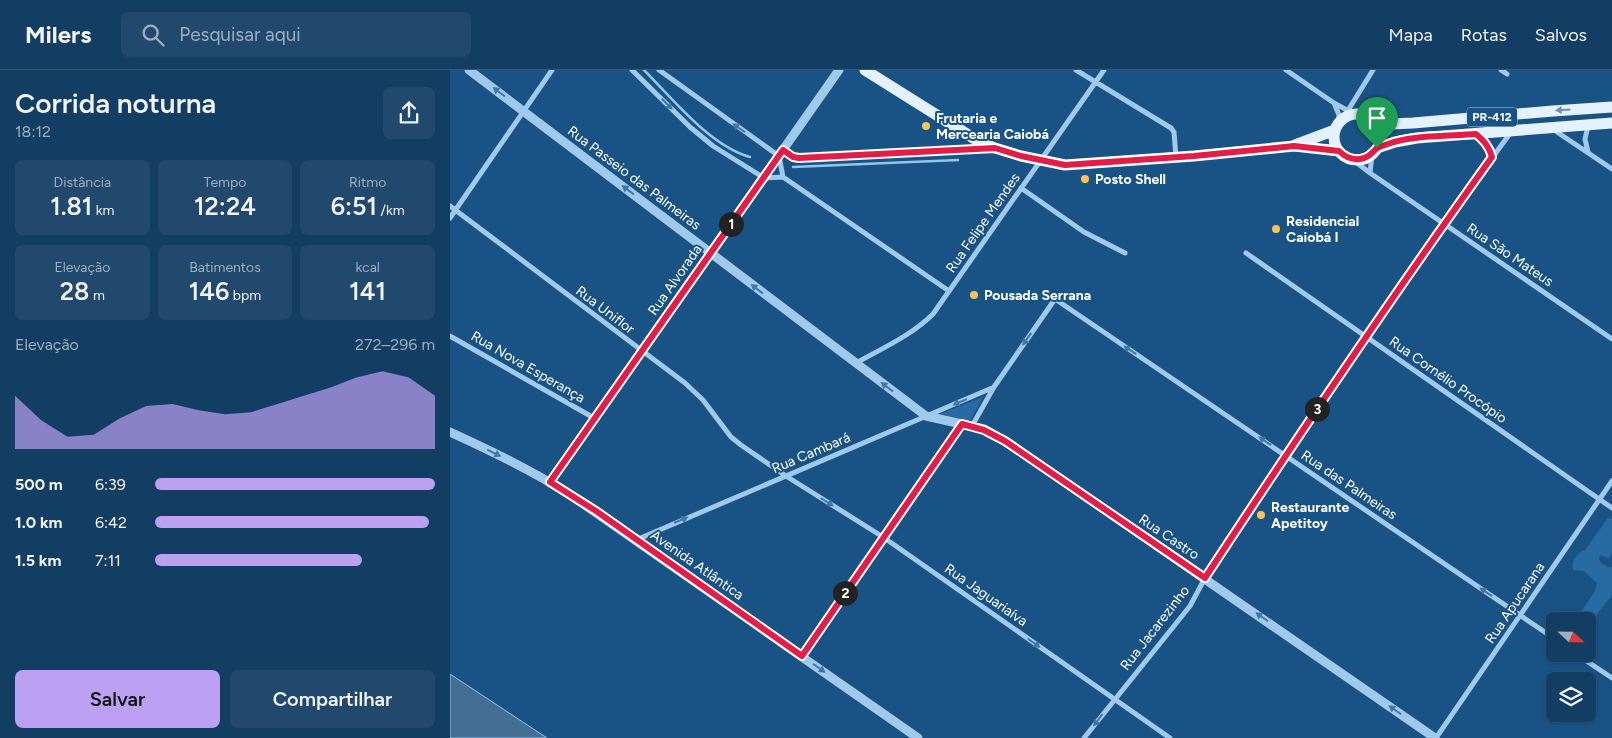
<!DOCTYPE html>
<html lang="pt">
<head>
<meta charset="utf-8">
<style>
	:root { --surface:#133e64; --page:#20496d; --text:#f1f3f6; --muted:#9daebf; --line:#325778; --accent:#bca0f2 }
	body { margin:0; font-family:Figtree,sans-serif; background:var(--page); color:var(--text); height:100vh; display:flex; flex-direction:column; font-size:19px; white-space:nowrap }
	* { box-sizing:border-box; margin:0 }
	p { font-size:16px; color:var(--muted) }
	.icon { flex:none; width:28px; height:28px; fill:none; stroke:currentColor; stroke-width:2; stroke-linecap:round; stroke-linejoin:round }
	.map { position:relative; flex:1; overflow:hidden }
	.side { display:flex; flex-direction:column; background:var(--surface); width:450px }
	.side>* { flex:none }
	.needle { width:32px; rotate:112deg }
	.tools { position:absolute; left:1096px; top:542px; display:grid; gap:10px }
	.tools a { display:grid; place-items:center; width:50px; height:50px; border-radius:8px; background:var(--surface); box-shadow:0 1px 4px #0004,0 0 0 1px var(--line); font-size:25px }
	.pin { position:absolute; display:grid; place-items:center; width:42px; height:42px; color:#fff; margin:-51px -21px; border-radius:50% 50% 50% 0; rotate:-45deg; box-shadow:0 0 5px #0007 }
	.pin .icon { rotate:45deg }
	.km { position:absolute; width:25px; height:25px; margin:-12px; border-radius:50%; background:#222; color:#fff; font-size:14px; line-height:25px; text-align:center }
	.round { display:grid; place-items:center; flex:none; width:52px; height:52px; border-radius:8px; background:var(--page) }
	.overview { display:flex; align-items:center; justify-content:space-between; height:85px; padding:0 15px }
	h1 { font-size:28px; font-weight:600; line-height:38px }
	.stats { display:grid; grid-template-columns:repeat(3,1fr); gap:8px; height:85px; padding:5px 15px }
	.stats div { display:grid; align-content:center; border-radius:8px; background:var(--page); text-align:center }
	.stats b { font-size:25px; font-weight:600 }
	.stats small { font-size:14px; font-weight:400 }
	.stats p { font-size:14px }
	.chart { height:140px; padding:10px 15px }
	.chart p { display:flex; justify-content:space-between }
	.chart svg { width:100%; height:90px; margin-top:5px; fill:var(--accent); opacity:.7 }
	.button { display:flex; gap:10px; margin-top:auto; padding:10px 15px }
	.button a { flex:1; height:58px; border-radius:8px; background:var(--accent); color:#111; font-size:20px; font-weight:600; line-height:58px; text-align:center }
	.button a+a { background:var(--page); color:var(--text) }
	ul { padding:0 15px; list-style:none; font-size:16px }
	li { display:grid; grid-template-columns:80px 60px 1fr; align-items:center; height:38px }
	li i { height:12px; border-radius:6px; background:var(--accent) }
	header { display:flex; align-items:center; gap:30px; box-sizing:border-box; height:70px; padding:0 25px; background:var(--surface); border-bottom:1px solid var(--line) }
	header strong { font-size:24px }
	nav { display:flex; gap:28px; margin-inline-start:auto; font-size:18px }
	.search { width:350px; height:45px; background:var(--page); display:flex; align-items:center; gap:12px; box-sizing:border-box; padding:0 18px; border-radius:8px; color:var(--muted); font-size:19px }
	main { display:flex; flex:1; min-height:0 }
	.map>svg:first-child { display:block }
	.green { fill:#286ba3 }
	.water { fill:#446f94; stroke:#91c6ef }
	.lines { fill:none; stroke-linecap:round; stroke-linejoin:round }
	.stream { stroke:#91c6ef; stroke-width:2.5 }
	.minor { stroke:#9fcaec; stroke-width:5 }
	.tertiary { stroke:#9fcaec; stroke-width:9 }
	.primary { stroke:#e4f1ff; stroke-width:11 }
	.oneway { fill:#4177a4 }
	.oneway2 { fill:#6a92b6 }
	.route-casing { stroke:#fff; stroke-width:10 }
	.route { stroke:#e11d48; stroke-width:6 }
	.poi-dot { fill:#ffbf5a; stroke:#195385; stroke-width:2 }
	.labels { text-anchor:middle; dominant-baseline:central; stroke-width:4; stroke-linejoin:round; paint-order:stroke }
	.shield { fill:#195385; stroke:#bacbda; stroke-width:1 }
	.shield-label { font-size:12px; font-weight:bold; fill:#fff }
	.poi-label { font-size:14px; font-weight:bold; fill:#fff; stroke:#195385; text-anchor:start }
	.street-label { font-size:14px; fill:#fff; stroke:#195385 }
</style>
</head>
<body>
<header>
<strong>Milers</strong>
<div class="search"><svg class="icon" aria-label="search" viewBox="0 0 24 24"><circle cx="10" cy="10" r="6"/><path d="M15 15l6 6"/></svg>Pesquisar aqui</div>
<nav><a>Mapa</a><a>Rotas</a><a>Salvos</a></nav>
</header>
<main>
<section class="side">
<div class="overview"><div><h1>Corrida noturna</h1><p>18:12</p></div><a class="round"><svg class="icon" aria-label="share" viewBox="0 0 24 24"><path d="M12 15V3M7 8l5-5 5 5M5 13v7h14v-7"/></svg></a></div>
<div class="stats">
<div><p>Distância</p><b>1.81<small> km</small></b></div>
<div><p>Tempo</p><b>12:24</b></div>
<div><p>Ritmo</p><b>6:51<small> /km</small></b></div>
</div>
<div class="stats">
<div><p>Elevação</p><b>28<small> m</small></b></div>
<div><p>Batimentos</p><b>146<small> bpm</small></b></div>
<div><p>kcal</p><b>141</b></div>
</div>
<div class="chart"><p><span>Elevação</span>272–296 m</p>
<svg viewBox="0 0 160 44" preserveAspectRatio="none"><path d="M0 44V18L10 30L20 38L30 37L40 29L50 23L60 22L70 25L80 27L90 26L100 22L110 18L120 14L130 9L140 6L150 9L160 18V44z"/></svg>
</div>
<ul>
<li><b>500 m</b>6:39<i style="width:100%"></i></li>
<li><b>1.0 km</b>6:42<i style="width:98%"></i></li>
<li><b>1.5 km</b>7:11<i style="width:74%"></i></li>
</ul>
<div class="button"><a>Salvar</a><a>Compartilhar</a></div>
</section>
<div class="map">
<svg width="1162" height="668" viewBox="0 0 1162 668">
	<rect width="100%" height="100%" fill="#195385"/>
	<path class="green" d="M533,327l-13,24 -30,-7z
		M1158,448l4,1v34l-3,5 -9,-3c-3,8 5,11 12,13v27l-15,19 -9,20v-13h-13l20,-30 2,-8 -13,-12 -11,-1c-2,-9 4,-17 12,-20z"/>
	<path class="water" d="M0,604l97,64h-97z"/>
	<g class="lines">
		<path class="stream" d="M194,0c29,29 66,76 106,87
			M343,97l165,-7"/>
		<path class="minor" d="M182,0l58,57 23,19 51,32 19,-1 166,114
			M209,0l120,86 4,21
			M626,0l95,58 3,4 2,25
			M836,0l48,33 20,11
			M1051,0l6,4
			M884,33l5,12v7
			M892,50l31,-50
			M1104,60l58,39
			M1027,65c8,7 12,11 15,22
			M333,80l10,7 6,2 188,-11
			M1138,82l-3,-13 3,-13
			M902,89l18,14 242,166
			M920,103l2,-19
			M571,118l63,44 41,21
			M0,136l235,177 18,17 28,37 10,8 45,31 97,61 287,201
			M0,148l102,-148
			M796,183l366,255
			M0,266l144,82
			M406,293c27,-15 56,-28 77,-49l171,-244
			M522,356l22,-39 61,-88 500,340
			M186,470l356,-152
			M1126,584l36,24
			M352,586l160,-232
			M634,668l106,-132 15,-28 80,-123 159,-231 67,-92
			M986,668l176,-257"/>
		<path class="tertiary" d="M19,0l457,346 58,13 21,12 430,297
			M0,362c42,19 83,39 122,64l346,242
			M100,412l289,-412"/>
		<path class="primary" d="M415,0l113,71 17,7 26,8 44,9 129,-9 100,-10 45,5
			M884 67a23 23 0 1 1 46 0a23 23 0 1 1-46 0Z
			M923,50l18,4 22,-1 140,-12 59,-4
			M845,75l40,-15
			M927,78l18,-6 22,-4 195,-15"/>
	</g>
	<defs><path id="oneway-solid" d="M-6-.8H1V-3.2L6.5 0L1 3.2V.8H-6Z" transform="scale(1.25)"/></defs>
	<g class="oneway">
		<use href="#oneway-solid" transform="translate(49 22) rotate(-143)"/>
		<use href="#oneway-solid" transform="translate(217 34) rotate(45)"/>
		<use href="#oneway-solid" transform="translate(289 58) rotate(-145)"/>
		<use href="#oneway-solid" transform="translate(178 120) rotate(-143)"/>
		<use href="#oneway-solid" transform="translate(307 219) rotate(-143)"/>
		<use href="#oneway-solid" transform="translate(577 269) rotate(125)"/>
		<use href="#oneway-solid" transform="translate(680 280) rotate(-146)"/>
		<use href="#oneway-solid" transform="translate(437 317) rotate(-143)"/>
		<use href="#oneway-solid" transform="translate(510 332) rotate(157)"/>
		<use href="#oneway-solid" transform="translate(815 371) rotate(-146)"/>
		<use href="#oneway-solid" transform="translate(44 383) rotate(26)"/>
		<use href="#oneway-solid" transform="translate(377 432) rotate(32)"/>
		<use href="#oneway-solid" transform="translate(231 450) rotate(-23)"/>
		<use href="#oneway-solid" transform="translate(1036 522) rotate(-146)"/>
		<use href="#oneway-solid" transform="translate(812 547) rotate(-145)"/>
		<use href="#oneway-solid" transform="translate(584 573) rotate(35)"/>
		<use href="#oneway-solid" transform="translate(369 598) rotate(35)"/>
		<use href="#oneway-solid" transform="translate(945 640) rotate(-145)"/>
		<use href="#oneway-solid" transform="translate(648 650) rotate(127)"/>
	</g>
	<use class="oneway2" href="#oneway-solid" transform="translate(1113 40) rotate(177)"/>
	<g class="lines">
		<defs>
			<path id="route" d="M1026,64c8,7 13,12 16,23 -99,138 -194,279 -287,421l-200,-137 -21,-11 -22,-6 -160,232 -206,-145 -46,-29 233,-332 10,7 6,1 196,-10 26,8 44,9 129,-9 100,-10 45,5c6,6 13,9 21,8 8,-1 11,-5 16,-10 4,-3 13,-5 18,-7 26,-7 55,-6 82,-8z"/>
		</defs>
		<use href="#route" class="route-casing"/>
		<use href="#route" class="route"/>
	</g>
	<g class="poi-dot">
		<circle cx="476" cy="56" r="5"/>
		<circle cx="635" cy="109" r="5"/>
		<circle cx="826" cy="159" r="5"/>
		<circle cx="524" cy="225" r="5"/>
		<circle cx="811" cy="445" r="5"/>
	</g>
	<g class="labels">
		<rect class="shield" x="1017" y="37.5" width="50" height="19" rx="4"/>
		<g class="shield-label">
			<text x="1042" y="47">PR-412</text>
		</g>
		<g class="poi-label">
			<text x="486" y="48">Frutaria e<tspan x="486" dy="16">Mercearia Caiobá</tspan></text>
			<text x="645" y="109">Posto Shell</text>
			<text x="836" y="151">Residencial<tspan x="836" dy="16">Caiobá I</tspan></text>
			<text x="534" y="225">Pousada Serrana</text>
			<text x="821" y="437">Restaurante<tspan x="821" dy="16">Apetitoy</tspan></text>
		</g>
		<g class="street-label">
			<text transform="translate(184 108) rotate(37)">Rua Passeio das Palmeiras</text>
			<text transform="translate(533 153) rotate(-55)">Rua Felipe Mendes</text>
			<text transform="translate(1060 185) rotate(34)">Rua São Mateus</text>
			<text transform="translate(225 210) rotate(-55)">Rua Alvorada</text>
			<text transform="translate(155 240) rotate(37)">Rua Uniflor</text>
			<text transform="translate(78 297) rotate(30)">Rua Nova Esperança</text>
			<text transform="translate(998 310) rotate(35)">Rua Cornélio Procópio</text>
			<text transform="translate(361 383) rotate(-23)">Rua Cambará</text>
			<text transform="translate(899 415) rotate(34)">Rua das Palmeiras</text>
			<text transform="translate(719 467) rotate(34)">Rua Castro</text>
			<text transform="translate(247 495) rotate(35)">Avenida Atlântica</text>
			<text transform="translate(536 525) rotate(35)">Rua Jaguariaíva</text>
			<text transform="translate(1065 533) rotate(-56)">Rua Apucarana</text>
			<text transform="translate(705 558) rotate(-52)">Rua Jacarezinho</text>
		</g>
	</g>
</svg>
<div class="tools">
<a><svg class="needle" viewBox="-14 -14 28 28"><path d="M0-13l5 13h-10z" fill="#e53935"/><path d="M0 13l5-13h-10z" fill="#9daebf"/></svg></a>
<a><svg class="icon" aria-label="layers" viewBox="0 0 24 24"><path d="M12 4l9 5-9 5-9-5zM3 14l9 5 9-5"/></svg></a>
</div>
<div class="pin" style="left:927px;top:78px;background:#1e9e55"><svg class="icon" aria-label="arrive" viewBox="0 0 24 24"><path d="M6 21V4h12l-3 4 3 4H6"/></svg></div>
<b class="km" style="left:281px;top:154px">1</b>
<b class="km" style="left:395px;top:523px">2</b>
<b class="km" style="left:867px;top:339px">3</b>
</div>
</main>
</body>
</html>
